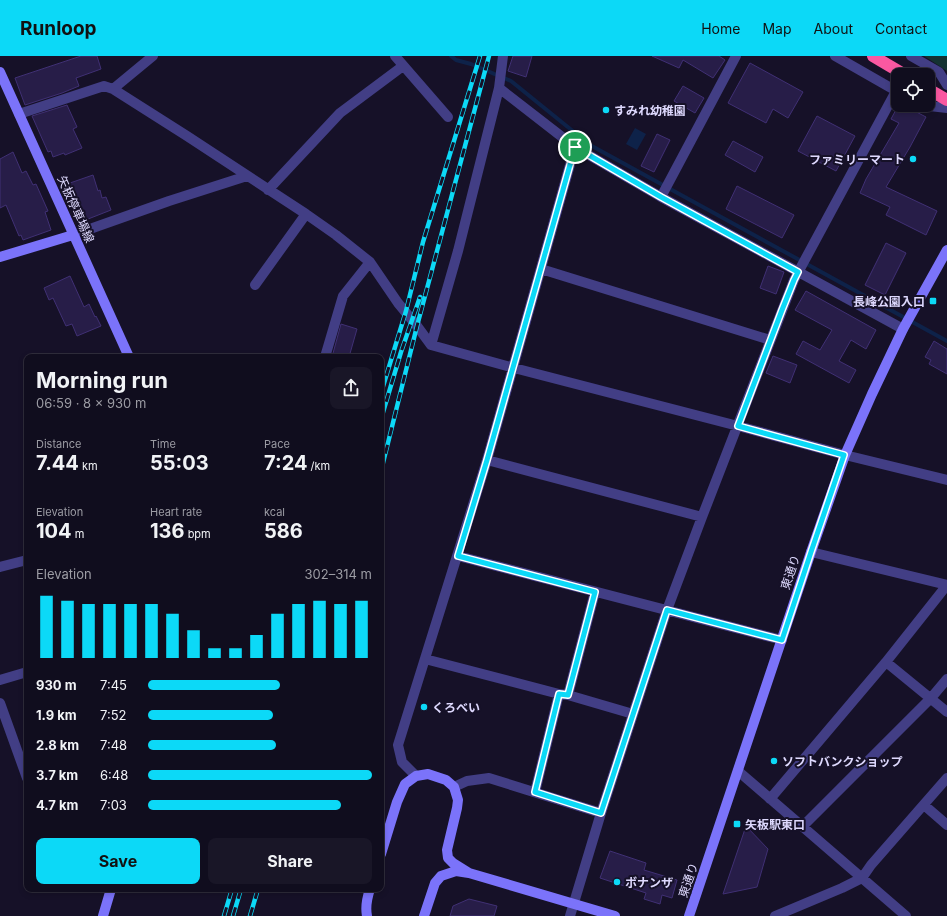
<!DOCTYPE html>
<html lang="en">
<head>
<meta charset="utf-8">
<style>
	:root { --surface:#100d1e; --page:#191627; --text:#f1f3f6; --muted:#9c9ca4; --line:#302d3c; --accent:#0cd9f7 }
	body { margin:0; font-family:Inter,"Noto Sans JP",sans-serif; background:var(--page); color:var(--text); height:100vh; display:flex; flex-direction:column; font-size:15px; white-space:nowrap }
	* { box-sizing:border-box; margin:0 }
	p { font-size:13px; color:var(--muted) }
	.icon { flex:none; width:22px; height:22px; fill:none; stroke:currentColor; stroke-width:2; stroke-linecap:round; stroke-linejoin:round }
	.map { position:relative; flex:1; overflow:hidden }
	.panel { position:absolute; left:24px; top:298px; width:360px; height:538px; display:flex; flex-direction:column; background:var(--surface); border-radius:8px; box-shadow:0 2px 6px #0003,0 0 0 1px var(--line) }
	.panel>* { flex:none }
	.buttons { position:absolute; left:891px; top:12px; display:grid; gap:8px }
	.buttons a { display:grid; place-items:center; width:44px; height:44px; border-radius:8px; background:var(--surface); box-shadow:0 2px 6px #0003,0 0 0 1px var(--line); font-size:20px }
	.pin { position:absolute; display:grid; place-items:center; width:34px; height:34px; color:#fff; margin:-17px; border:2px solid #fff; border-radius:50%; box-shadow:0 1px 4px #0007 }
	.round { display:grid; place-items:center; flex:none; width:42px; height:42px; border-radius:8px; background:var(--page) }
	.overview { display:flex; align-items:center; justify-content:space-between; height:68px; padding:0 12px }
	h1 { font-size:22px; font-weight:700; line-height:30px }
	.figures { display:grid; grid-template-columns:repeat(3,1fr); gap:6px; height:68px; padding:4px 12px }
	.figures div { display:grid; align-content:center }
	.figures b { font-size:20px; font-weight:700 }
	.figures small { font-size:11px; font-weight:400 }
	.figures p { font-size:11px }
	.chart { height:112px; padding:8px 12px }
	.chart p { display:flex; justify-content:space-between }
	.chart svg { width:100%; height:72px; margin-top:4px; stroke:var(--accent); stroke-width:6 }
	.button { display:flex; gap:8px; margin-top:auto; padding:8px 12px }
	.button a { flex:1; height:46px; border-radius:8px; background:var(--accent); color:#111; font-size:16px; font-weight:700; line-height:46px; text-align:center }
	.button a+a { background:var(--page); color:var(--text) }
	ul { padding:0 12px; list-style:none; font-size:13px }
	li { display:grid; grid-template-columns:64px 48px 1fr; align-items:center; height:30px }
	li i { height:10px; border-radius:5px; background:var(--accent) }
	header { display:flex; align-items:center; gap:24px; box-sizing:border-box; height:56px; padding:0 20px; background:var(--accent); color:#111 }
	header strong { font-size:19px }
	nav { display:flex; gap:22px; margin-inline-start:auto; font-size:14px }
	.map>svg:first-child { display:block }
	.green { fill:#143232 }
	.water { fill:#0e2249 }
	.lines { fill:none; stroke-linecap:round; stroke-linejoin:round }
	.stream { stroke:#0e2249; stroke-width:4 }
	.building { fill:#271d48; stroke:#403074 }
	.street { stroke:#423e85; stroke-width:10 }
	.secondary { stroke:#7b73fa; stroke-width:10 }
	.highway { stroke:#fa58a1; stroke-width:12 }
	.rail-casing { stroke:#0cd9f7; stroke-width:4.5 }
	.rail { stroke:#161128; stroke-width:3; stroke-dasharray:9; stroke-linecap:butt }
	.route-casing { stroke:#fff; stroke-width:8 }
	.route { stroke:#0cd9f7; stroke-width:5 }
	.poi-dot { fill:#0cd9f7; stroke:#161128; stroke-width:1.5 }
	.labels { text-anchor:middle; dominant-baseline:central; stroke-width:4; stroke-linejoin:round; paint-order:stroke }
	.poi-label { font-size:12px; font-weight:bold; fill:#ded9fe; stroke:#161128; text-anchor:start }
	.street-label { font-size:12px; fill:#ded9fe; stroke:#161128 }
</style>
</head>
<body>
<header>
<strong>Runloop</strong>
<nav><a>Home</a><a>Map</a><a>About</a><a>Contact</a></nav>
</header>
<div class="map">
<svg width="947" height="860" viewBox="0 0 947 860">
	<rect width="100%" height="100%" fill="#161128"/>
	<path class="green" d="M924,0h23v15z"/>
	<path class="water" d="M635,72l11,6 -9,16 -11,-6z"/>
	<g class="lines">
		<path class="stream" d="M451,0l5,4 15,4 40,17 79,64 357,196"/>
	</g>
	<path class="building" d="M81,0h16l4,13 -25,9 3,8 -17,7 -37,12 -10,-27z
		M513,0h19l-6,21 -18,-6z
		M652,0h67l6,4 -12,18 -30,-18 -4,8z
		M750,7l53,29 -15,26 -15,-9 -7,14 -38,-20z
		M683,30l21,12 -9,15 -21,-12z
		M67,49l10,22 -4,2 9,19 -17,7 -1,-2 -11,4 -2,-6 -3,1 -16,-36z
		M898,50l6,3 1,-3 21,11 -16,30 -24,40 51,24 -11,24 -40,-20 4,-8 -30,-14 6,-14 33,-56 -8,-4z
		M817,60l38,20 -19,35 -38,-20z
		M657,78l13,6 -16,32 -13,-6z
		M733,85l30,16 -8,15 -30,-17z
		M13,96l9,21 4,-2 7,14 3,-1 12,27 -3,1 6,18 -28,10 -2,-5 -2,1 -13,-31 -6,3v-49z
		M93,119l5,16 2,-1 2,8 4,-1 5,13 -28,11 -8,-21h1l-6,-17z
		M737,130l57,29 -12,23 -56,-29z
		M886,187l20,10 -21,42 -20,-10z
		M768,210l16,6 -8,22 -16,-6z
		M70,220l14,31 5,-3 6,13 1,-1 5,10 -24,10 -5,-12 -6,2 -13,-28 -4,2 -5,-12z
		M806,235l70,39 -10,19 -15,-9 -12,21 17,9 -7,13 -53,-29 7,-13 17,9 12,-20 -37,-20z
		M341,268l16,5 -8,28h-17z
		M934,285l13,8v25l-18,-10 2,-4 -6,-3z
		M773,300l24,9 -7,18 -24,-10z
		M746,770l22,23 -11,38 -34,7z
		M610,795l36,12 -2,7 33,10 -5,18 -10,-3 -2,9 -16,-5 2,-6 -46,-15z
		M469,843l28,7 -3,10h-44l3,-10z"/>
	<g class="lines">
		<path class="street" d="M395,0l53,61
			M835,0l63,36
			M911,0l28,16 8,13
			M499,32l4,-32
			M113,33l40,-33
			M921,49l26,3
			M19,58l85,-28 9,3 74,47 119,78 30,21 34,27 28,41 19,23 14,19 83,23 224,58 107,29 102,25
			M268,134l72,-77 63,-47
			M661,141l75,-141
			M73,179l96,-34 78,-25
			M541,213l229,71
			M255,229l51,-71
			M431,289l27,-94 41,-163 76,59 86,50 242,132
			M325,301l18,-61 27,-34
			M487,404l215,57
			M811,496l136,33
			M458,500l324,84
			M0,511l27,-7
			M425,603l134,35 9,1 65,19
			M886,606l61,50
			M0,624l27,-8
			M568,639l27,-103
			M0,647l27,75
			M738,715l168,145
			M416,720l-14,-14 -4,-17 89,-285 88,-313
			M454,731l13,-6 22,-3 112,35
			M535,736l24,-98
			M770,743l116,-137 61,-77
			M924,749l23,20
			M803,770l128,-128 16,-19
			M570,860l31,-103 66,-203 35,-93 92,-237 102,-189
			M775,860l67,-28 20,-10 9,-13 76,-87"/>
		<path class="secondary" d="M0,16l129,285
			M0,201l73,-22
			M381,798l16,-52 8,-18 11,-8 12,-2 18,6 8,7 4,13 -1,8 -10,42 1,8 5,5 16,10
			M103,860l8,-27
			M367,860c-2,-10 0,-18 3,-27
			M424,860l11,-33 6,-7 15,-5 13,2 146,43
			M689,860l122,-364 34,-97 27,-61 31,-65 44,-79"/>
		<path class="highway" d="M873,0l32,19
			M928,33l19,11"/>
		<defs>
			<path id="rail" d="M381,337l25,-82 17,-69 57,-186
				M381,363l20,-67 19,-55
				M381,415l36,-145 72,-270
				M224,860l8,-27
				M233,860l8,-27
				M250,860l8,-27"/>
		</defs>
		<use href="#rail" class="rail-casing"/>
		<use href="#rail" class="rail"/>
	</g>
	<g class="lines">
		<defs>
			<path id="route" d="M575,91l86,50 137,75 -4,8 -12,30 -44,116 106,29 -33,97 -29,88 -115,-30 -66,203 -66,-21 24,-98 9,1 27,-103 -137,-36 29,-96z"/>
		</defs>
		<use href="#route" class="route-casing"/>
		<use href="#route" class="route"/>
	</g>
	<g class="poi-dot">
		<circle cx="606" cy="54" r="4"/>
		<circle cx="913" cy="103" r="4"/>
		<rect x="929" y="241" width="8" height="8" rx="2"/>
		<circle cx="424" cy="651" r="4"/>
		<circle cx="774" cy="705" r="4"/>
		<rect x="733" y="764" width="8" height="8" rx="2"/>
		<circle cx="617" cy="826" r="4"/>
	</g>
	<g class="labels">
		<g class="poi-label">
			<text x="614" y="54">すみれ幼稚園</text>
			<text x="905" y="103" text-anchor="end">ファミリーマート</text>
			<text x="925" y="245" text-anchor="end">長峰公園入口</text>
			<text x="432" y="651">くろべい</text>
			<text x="782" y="705">ソフトバンクショップ</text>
			<text x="745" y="768">矢板駅東口</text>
			<text x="625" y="826">ボナンザ</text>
		</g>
		<g class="street-label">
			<text transform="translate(76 153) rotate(66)">矢板停車場線</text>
			<text transform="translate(790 516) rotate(-72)">東通り</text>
			<text transform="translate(688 824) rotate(-71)">東通り</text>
		</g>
	</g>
</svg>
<div class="buttons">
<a><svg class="icon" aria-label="locate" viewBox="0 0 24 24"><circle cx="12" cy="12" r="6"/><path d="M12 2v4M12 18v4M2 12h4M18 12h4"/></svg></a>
</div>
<div class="pin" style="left:575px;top:91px;background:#1e9e55"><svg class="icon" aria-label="arrive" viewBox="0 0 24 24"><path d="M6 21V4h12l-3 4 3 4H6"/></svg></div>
<section class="panel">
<div class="overview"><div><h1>Morning run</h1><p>06:59 · 8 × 930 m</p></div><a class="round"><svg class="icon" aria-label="share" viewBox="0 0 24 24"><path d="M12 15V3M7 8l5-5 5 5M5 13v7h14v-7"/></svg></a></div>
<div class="figures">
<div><p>Distance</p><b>7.44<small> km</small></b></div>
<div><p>Time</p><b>55:03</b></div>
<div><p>Pace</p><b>7:24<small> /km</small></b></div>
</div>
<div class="figures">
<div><p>Elevation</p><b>104<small> m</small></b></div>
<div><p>Heart rate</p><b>136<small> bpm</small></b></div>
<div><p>kcal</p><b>586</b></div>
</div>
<div class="chart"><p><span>Elevation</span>302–314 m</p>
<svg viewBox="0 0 160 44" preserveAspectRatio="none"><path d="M5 44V6M15 44V9M25 44V11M35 44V11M45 44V11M55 44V11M65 44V17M75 44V27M85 44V38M95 44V38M105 44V30M115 44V17M125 44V11M135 44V9M145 44V11M155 44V9"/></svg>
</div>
<ul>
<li><b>930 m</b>7:45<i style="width:59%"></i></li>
<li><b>1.9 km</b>7:52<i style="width:56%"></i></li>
<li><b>2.8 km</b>7:48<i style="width:57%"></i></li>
<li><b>3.7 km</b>6:48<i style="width:100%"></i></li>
<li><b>4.7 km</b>7:03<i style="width:86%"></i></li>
</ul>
<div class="button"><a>Save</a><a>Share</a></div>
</section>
</div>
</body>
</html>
